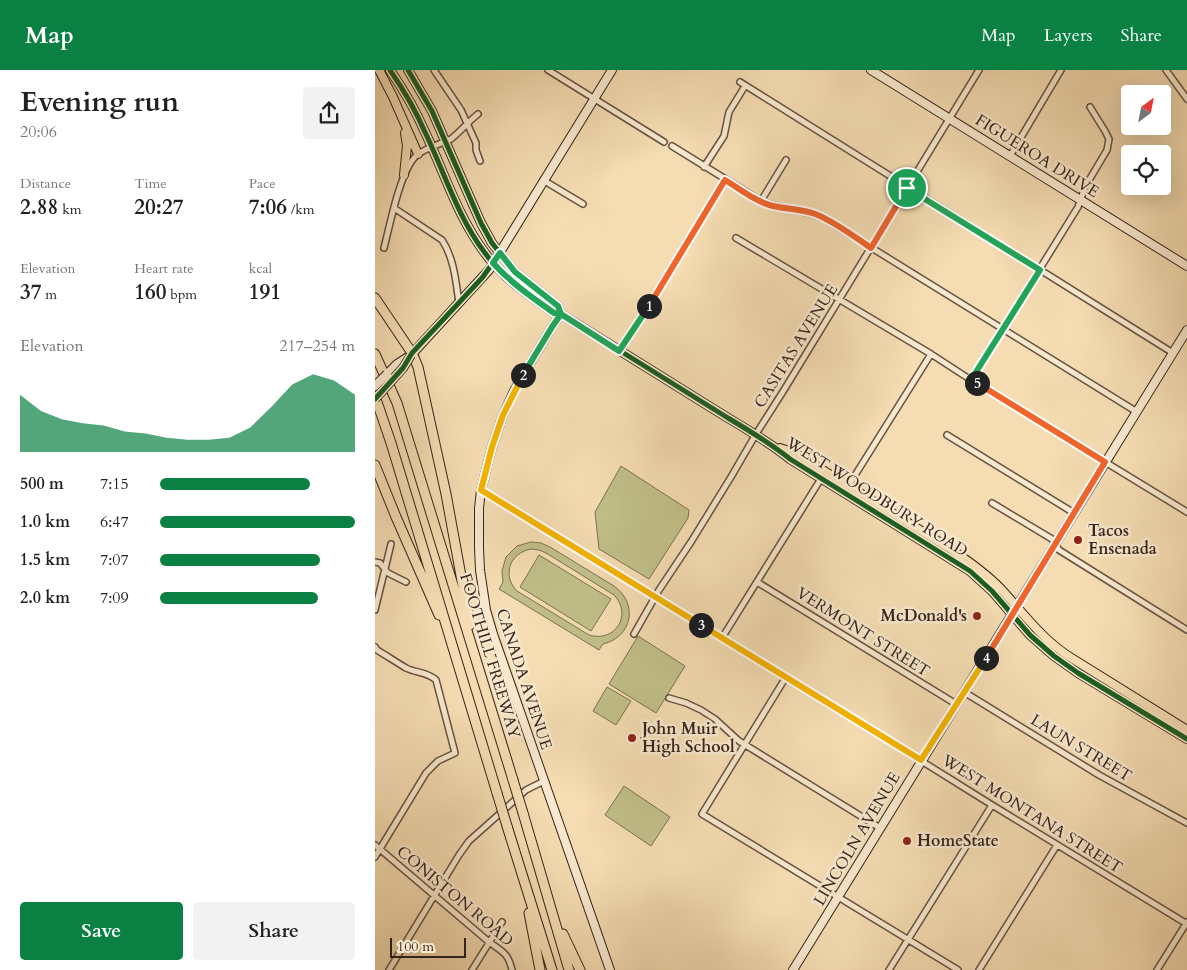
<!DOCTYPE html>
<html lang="en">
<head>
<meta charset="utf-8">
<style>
	:root { --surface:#fff; --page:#f2f2f2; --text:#202124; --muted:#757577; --accent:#0b8043 }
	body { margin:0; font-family:Cardo,serif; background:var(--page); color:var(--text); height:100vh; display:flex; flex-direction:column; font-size:19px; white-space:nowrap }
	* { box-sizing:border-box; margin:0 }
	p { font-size:16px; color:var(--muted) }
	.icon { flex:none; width:28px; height:28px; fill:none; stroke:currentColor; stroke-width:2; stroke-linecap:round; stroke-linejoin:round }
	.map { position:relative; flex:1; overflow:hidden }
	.side { display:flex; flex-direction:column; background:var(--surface); width:375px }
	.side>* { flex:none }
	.needle { width:32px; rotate:32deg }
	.buttons { position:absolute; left:746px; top:15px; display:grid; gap:10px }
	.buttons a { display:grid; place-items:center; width:50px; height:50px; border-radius:5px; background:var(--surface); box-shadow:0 5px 20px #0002; font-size:25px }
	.scale { position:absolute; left:15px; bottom:12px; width:76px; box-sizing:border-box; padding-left:5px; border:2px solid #36231c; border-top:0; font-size:14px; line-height:18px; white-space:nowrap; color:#36231c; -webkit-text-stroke:4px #f8e8cd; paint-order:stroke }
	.pin { position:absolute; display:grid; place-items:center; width:42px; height:42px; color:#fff; margin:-21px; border:2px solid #fff; border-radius:50%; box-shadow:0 1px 5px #0007 }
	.km { position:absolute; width:25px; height:25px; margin:-12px; border-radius:50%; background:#222; color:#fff; font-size:14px; line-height:25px; text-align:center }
	.round { display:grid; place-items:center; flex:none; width:52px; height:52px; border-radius:5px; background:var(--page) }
	.summary { display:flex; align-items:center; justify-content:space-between; height:85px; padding:0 20px }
	h1 { font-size:28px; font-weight:700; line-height:38px }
	.stats { display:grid; grid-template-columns:repeat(3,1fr); gap:8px; height:85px; padding:5px 20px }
	.stats div { display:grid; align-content:center }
	.stats b { font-size:21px; font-weight:700 }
	.stats small { font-size:14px; font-weight:400 }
	.stats p { font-size:14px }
	.chart { height:140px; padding:10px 20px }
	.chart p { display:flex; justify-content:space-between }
	.chart svg { width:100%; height:90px; margin-top:5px; fill:var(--accent); opacity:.7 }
	.action { display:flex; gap:10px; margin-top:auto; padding:10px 20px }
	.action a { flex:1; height:58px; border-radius:5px; background:var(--accent); color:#fff; font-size:20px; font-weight:700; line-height:58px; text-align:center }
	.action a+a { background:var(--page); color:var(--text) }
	ul { padding:0 20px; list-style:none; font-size:16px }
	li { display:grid; grid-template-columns:80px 60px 1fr; align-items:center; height:38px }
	li i { height:12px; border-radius:6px; background:var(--accent) }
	header { display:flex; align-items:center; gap:30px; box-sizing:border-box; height:70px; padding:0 25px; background:var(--accent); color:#fff }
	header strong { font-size:24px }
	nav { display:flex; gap:28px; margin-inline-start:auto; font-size:18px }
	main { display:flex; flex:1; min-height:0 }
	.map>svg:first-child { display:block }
	.green { fill:#c1bf89; stroke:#7c7152; fill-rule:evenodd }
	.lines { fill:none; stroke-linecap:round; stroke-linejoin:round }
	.street-casing { stroke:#665142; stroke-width:8 }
	.secondary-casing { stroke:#36231c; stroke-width:10 }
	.primary-casing { stroke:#36231c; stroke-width:10 }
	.highway-casing { stroke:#36231c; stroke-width:11 }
	.street { stroke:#f8e8cd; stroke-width:5 }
	.secondary { stroke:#f8e8cd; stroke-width:8 }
	.primary { stroke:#f5dcb2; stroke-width:8 }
	.highway { stroke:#f5dcb2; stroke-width:9 }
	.street-bridge-casing { stroke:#665142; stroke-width:8; stroke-linecap:butt }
	.secondary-bridge-casing { stroke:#36231c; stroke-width:10; stroke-linecap:butt }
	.highway-bridge-casing { stroke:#36231c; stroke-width:11; stroke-linecap:butt }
	.street-bridge { stroke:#f8e8cd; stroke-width:5 }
	.secondary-bridge { stroke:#f8e8cd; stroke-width:8 }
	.highway-bridge { stroke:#f5dcb2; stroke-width:9 }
	.cycleway-casing { stroke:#f8e8cd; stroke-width:8 }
	.cycleway { stroke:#1b5e20; stroke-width:5 }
	.split-1-casing { stroke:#fff; stroke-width:10 }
	.split-2-casing { stroke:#fff; stroke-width:10 }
	.split-3-casing { stroke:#fff; stroke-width:10 }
	.split-4-casing { stroke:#fff; stroke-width:10 }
	.split-5-casing { stroke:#fff; stroke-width:10 }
	.split-6-casing { stroke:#fff; stroke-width:10 }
	.split-1 { stroke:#f0652b; stroke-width:6 }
	.split-2 { stroke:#22a559; stroke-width:6 }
	.split-3 { stroke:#f5b400; stroke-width:6 }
	.split-4 { stroke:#f5b400; stroke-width:6 }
	.split-5 { stroke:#f0652b; stroke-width:6 }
	.split-6 { stroke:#22a559; stroke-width:6 }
	.poi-dot { fill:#8f2418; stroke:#f8e8cd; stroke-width:2 }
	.labels { text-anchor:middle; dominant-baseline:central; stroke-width:5; stroke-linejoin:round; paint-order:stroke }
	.street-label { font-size:16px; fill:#36231c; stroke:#f8e8cd }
	.poi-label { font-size:16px; font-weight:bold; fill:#36231c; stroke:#f8e8cd; text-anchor:start }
</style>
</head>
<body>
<header>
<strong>Map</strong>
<nav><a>Map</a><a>Layers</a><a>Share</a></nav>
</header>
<main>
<section class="side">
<div class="summary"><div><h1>Evening run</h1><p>20:06</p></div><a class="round"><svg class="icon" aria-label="share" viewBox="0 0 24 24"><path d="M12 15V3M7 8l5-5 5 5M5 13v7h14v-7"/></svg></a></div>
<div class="stats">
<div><p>Distance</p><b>2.88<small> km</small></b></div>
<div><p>Time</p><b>20:27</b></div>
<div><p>Pace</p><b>7:06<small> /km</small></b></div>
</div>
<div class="stats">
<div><p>Elevation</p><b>37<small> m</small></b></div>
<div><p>Heart rate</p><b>160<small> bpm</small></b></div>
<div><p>kcal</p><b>191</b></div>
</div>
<div class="chart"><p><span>Elevation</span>217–254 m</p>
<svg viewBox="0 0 160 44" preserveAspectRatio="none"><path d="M0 44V16L10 24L20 28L30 30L40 31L50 34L60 35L70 37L80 38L90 38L100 37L110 32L120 22L130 11L140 6L150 9L160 16V44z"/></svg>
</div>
<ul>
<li><b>500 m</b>7:15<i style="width:77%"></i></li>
<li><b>1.0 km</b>6:47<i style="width:100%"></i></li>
<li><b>1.5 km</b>7:07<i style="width:82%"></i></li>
<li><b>2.0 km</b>7:09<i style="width:81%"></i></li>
</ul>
<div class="action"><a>Save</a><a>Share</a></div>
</section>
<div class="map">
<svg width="812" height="900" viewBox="0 0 812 900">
	<rect width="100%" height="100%" fill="#f5dcb2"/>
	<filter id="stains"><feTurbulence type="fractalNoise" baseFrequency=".004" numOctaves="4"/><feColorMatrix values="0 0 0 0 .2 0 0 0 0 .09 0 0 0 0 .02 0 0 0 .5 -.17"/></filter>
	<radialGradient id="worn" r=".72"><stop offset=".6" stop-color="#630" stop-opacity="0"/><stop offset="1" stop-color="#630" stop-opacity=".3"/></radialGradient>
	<path class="green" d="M246,396l68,44 -1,8 -39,61 -50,-30 -4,-37z
		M156,472l10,1 9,4 64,39c25,18 18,51 -11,58l-4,6 -100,-61 4,-7 -1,-11 4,-14 11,-11zM156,479l8,1 7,3 68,42c19,20 1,48 -25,40l-72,-44c-15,-15 -8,-38 14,-42z
		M164,485l72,44 -20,32 -71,-44z
		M263,566l47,30 -29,47 -47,-29z
		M232,617l24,14 -15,24 -23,-14z
		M249,716l46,31 -19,29 -46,-31z"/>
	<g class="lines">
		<defs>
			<path id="street" d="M59,0l27,40 15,33v7l4,11
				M173,0l116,72
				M791,0l21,29
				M365,12l433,271
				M76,69c10,-8 17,-17 27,-25
				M297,76l89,55c21,9 43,8 64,18l312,193
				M635,86l51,-86
				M329,97l20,-31 5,-24 16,-26
				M168,110l40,24
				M386,131l25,-41
				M19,138l48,32c12,18 14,42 17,63
				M361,168l195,116 40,26 216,132
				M9,178c6,-23 16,-78 33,-93 3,-3 7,-4 10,-6
				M244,281l24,-37 82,-134
				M596,310l107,-173 7,-20 22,-37 2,-11 -4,-8 -15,-24
				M572,365l127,78
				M472,418l84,-134
				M106,420l402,247 109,68 195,119
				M617,433l60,36 7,11 128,80
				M0,492l5,1 8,10 18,9
				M382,512l199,122
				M0,540l16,-66
				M259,564l25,-44 32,-48 40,-65 25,-43 28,-44 195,-320
				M347,568l100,-161
				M0,577l2,3c10,6 19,12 29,18 10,5 22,4 30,12l19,73 -17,8 -12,12 -51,84
				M411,607l-84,137 256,156
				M589,622l135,83 88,48
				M294,628l17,5 15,7 14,9 24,22 141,87
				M0,775l114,97c14,10 19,11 23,28
				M14,900l70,-115 10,-14 18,-16 39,-35 18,-9
				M97,900l30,-48
				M514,900l103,-165
				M604,900l78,-125
				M782,900l30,-48"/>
			<path id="secondary" d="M496,0l316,196
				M186,244l-9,13 -27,45 -11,19 -11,24 -11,32 -11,43 -2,18v40l1,22 6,40 7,24 117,336
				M12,304l10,-10 14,-9 78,-85 123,-200
				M418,900l394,-640"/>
			<path id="primary" d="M4,0l14,27 25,57
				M15,0c13,19 25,39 34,60 20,41 33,86 61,123 18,25 44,42 69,60l7,1 167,104c22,13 42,25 62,41l180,112 22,20 38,44 24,21 24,17 109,66
				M33,0l24,41 49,112 11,20 23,29 43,34 3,8
				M29,105l3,-29 -2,-13
				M405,378l15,5 154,95c18,12 37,25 52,41 23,25 42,52 72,70l114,71"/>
			<path id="highway" d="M0,228l37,55 6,14 28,127 24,131
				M0,284l22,49 116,377
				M0,326l16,47 106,350
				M0,395l21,52 43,98
				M148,743l46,157
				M132,756l45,144
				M154,843l11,57
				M188,864l17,36"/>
		</defs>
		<use href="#street" class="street-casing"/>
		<use href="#secondary" class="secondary-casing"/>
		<use href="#primary" class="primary-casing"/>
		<use href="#highway" class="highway-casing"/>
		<use href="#street" class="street"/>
		<use href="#secondary" class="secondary"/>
		<use href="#primary" class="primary"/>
		<use href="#highway" class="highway"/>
		<defs>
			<path id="street-bridge" d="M52,79l24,-10"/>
			<path id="secondary-bridge" d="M0,316l12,-12
				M0,329l28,-31 8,-13"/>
			<path id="highway-bridge" d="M138,710l10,33
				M122,723l10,33"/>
		</defs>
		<use href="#street-bridge" class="street-bridge-casing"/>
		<use href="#secondary-bridge" class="secondary-bridge-casing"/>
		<use href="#highway-bridge" class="highway-bridge-casing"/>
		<use href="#street-bridge" class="street-bridge"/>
		<use href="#secondary-bridge" class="secondary-bridge"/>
		<use href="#highway-bridge" class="highway-bridge"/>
		<defs>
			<path id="cycleway" d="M15,0c13,19 25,39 34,60 20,41 33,86 61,123 18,25 44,42 69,60l7,1 167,104c22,13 42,25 62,41l180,112 22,20 38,44 24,21 24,17 109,66
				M33,0l24,41 49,112 11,20 23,29 21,18
				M0,329l28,-31 9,-15 70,-75 15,-21"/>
		</defs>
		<use href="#cycleway" class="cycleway-casing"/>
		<use href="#cycleway" class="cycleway"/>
	</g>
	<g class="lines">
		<defs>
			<path id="split-1" d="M274,236l76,-126c15,9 31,22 48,26 14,3 28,3 42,8 17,6 40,23 56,34l36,-60"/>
			<path id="split-2" d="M148,305l29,-48 9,-13 -3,-8 -43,-34 -15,-19 -7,10c18,20 40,35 61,50l7,1 58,37 30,-45"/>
			<path id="split-3" d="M148,305l-20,40 -11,32 -11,43 220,135"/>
			<path id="split-4" d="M326,555l220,135 65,-102"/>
			<path id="split-5" d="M602,313l128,79 -119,196"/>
			<path id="split-6" d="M532,118l133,82 -69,110 6,3"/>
		</defs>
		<use href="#split-1" class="split-1-casing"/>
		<use href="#split-2" class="split-2-casing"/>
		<use href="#split-3" class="split-3-casing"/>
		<use href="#split-4" class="split-4-casing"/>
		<use href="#split-5" class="split-5-casing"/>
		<use href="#split-6" class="split-6-casing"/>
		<use href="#split-1" class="split-1"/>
		<use href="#split-2" class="split-2"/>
		<use href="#split-3" class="split-3"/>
		<use href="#split-4" class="split-4"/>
		<use href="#split-5" class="split-5"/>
		<use href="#split-6" class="split-6"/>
	</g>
	<g class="poi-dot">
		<circle cx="703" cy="470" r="5"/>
		<circle cx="602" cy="546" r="5"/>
		<circle cx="257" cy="668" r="5"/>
		<circle cx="532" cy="771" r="5"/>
	</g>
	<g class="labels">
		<g class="street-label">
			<text transform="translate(662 86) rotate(32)">FIGUEROA DRIVE</text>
			<text transform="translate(421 276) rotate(-58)">CASITAS AVENUE</text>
			<text transform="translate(502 427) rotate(32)">WEST WOODBURY ROAD</text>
			<text transform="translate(488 562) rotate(32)">VERMONT STREET</text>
			<text transform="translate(115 586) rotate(73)">FOOTHILL FREEWAY</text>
			<text transform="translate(149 609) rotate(72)">CANADA AVENUE</text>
			<text transform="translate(706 678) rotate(31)">LAUN STREET</text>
			<text transform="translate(657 744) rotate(32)">WEST MONTANA STREET</text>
			<text transform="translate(482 769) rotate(-59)">LINCOLN AVENUE</text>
			<text transform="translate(80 826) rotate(40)">CONISTON ROAD</text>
		</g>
		<g class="poi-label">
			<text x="713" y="461">Tacos<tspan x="713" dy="18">Ensenada</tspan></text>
			<text x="592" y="546" text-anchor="end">McDonald's</text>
			<text x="267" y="659">John Muir<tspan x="267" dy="18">High School</tspan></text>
			<text x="542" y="771">HomeState</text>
		</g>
	</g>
	<rect width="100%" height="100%" filter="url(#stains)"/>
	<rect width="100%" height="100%" fill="url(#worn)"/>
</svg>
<div class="buttons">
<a><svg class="needle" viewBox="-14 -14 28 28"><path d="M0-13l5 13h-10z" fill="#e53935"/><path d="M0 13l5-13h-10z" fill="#757577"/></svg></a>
<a><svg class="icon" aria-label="locate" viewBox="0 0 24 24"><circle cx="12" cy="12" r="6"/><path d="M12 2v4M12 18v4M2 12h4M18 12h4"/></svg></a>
</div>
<div class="scale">100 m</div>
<div class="pin" style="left:532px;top:118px;background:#1e9e55"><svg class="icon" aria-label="arrive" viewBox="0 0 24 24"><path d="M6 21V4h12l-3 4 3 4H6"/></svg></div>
<b class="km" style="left:274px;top:236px">1</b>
<b class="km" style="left:148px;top:305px">2</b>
<b class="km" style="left:326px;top:555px">3</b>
<b class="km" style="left:611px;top:588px">4</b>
<b class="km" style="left:602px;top:313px">5</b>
</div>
</main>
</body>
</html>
